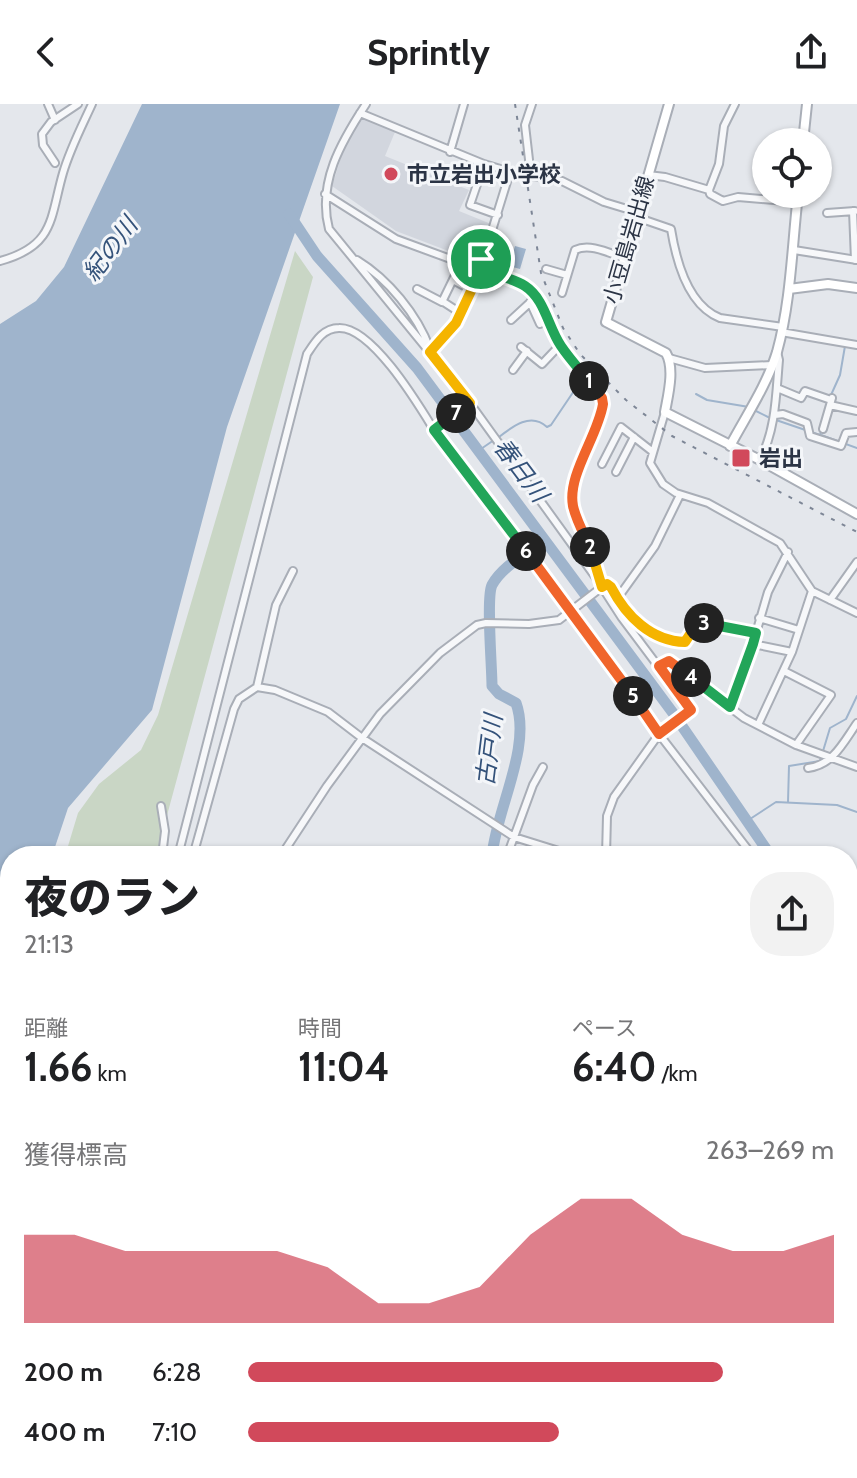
<!DOCTYPE html>
<html lang="ja">
<head>
<meta charset="utf-8">
<style>
	:root { --surface:#fff; --page:#f2f2f2; --text:#202124; --muted:#757577; --accent:#d1495b }
	body { margin:0; font-family:Cabin,"Noto Sans JP",sans-serif; background:var(--page); color:var(--text); height:100vh; display:flex; flex-direction:column; font-size:30px; white-space:nowrap }
	* { box-sizing:border-box; margin:0 }
	p { font-size:26px; color:var(--muted) }
	.icon { flex:none; width:44px; height:44px; fill:none; stroke:currentColor; stroke-width:2; stroke-linecap:round; stroke-linejoin:round }
	.map { position:relative; flex:1; overflow:hidden }
	.panel { position:absolute; left:0px; top:742px; width:858px; height:632px; display:flex; flex-direction:column; background:var(--surface); border-radius:32px 32px 0 0; box-shadow:0 2px 6px #0004 }
	.panel>* { flex:none }
	.buttons { position:absolute; left:752px; top:24px; display:grid; gap:16px }
	.buttons a { display:grid; place-items:center; width:80px; height:80px; border-radius:50%; background:var(--surface); box-shadow:0 2px 6px #0004; font-size:40px }
	.pin { position:absolute; display:grid; place-items:center; width:68px; height:68px; color:#fff; margin:-34px; border:4px solid #fff; border-radius:50%; box-shadow:0 2px 8px #0007 }
	.km { position:absolute; width:40px; height:40px; margin:-20px; border-radius:50%; background:#222; color:#fff; font-size:22px; line-height:40px; text-align:center }
	.round { display:grid; place-items:center; flex:none; width:84px; height:84px; border-radius:32px; background:var(--page) }
	.summary { display:flex; align-items:center; justify-content:space-between; height:136px; padding:0 24px }
	h1 { font-size:44px; font-weight:800; line-height:60px }
	.stats { display:grid; grid-template-columns:repeat(3,1fr); gap:12px; height:136px; padding:8px 24px }
	.stats div { display:grid; align-content:center }
	.stats b { font-size:40px; font-weight:800 }
	.stats small { font-size:22px; font-weight:400 }
	.stats p { font-size:22px }
	.chart { height:224px; padding:16px 24px }
	.chart p { display:flex; justify-content:space-between }
	.chart svg { width:100%; height:144px; margin-top:8px; fill:var(--accent); opacity:.7 }
	ul { padding:0 24px; list-style:none; font-size:26px }
	li { display:grid; grid-template-columns:128px 96px 1fr; align-items:center; height:60px }
	li i { height:20px; border-radius:10px; background:var(--accent) }
	header { display:flex; justify-content:space-between; align-items:center; height:104px; padding:0 24px; background:var(--surface); font-size:36px; font-weight:800 }
	.map>svg:first-child { display:block }
	.built { fill:#d2d6de }
	.green { fill:#c9d6c5 }
	.water { fill:#9fb4cc }
	.lines { fill:none; stroke-linecap:round; stroke-linejoin:round }
	.stream { stroke:#9fb4cc; stroke-width:2 }
	.river { stroke:#9fb4cc; stroke-width:11 }
	.street-casing { stroke:#a9aeb7; stroke-width:10 }
	.secondary-casing { stroke:#a9aeb7; stroke-width:12 }
	.primary-casing { stroke:#a3abb8; stroke-width:13 }
	.street { stroke:#f7f8fa; stroke-width:6 }
	.secondary { stroke:#fff; stroke-width:8 }
	.primary { stroke:#fff; stroke-width:9 }
	.rail { stroke:#7d8696; stroke-width:2; stroke-dasharray:4 8; stroke-linecap:butt }
	.split-1-casing { stroke:#fff; stroke-width:16 }
	.split-2-casing { stroke:#fff; stroke-width:16 }
	.split-3-casing { stroke:#fff; stroke-width:16 }
	.split-4-casing { stroke:#fff; stroke-width:16 }
	.split-5-casing { stroke:#fff; stroke-width:16 }
	.split-6-casing { stroke:#fff; stroke-width:16 }
	.split-7-casing { stroke:#fff; stroke-width:16 }
	.split-8-casing { stroke:#fff; stroke-width:16 }
	.split-9-casing { stroke:#fff; stroke-width:16 }
	.split-1 { stroke:#22a559; stroke-width:10 }
	.split-2 { stroke:#f0652b; stroke-width:10 }
	.split-3 { stroke:#f5b400; stroke-width:10 }
	.split-4 { stroke:#22a559; stroke-width:10 }
	.split-5 { stroke:#f0652b; stroke-width:10 }
	.split-6 { stroke:#f0652b; stroke-width:10 }
	.split-7 { stroke:#22a559; stroke-width:10 }
	.split-8 { stroke:#f5b400; stroke-width:10 }
	.split-9 { stroke:#f5b400; stroke-width:10 }
	.poi-dot { fill:#d1495b; stroke:#f4f6f9; stroke-width:3 }
	.labels { text-anchor:middle; dominant-baseline:central; stroke-width:6; stroke-linejoin:round; paint-order:stroke }
	.poi-label { font-size:22px; font-weight:bold; fill:#2b3445; stroke:#f4f6f9; text-anchor:start }
	.street-label { font-size:22px; fill:#2b3445; stroke:#f4f6f9 }
	.water-label { font-size:24px; font-style:italic; fill:#34527a; stroke:#f4f6f9 }
</style>
</head>
<body>
<header><svg class="icon" aria-label="back" viewBox="0 0 24 24"><path d="M15 5l-7 7 7 7"/></svg>Sprintly<svg class="icon" aria-label="share" viewBox="0 0 24 24"><path d="M12 15V3M7 8l5-5 5 5M5 13v7h14v-7"/></svg></header>
<div class="map">
<svg width="857" height="1374" viewBox="0 0 857 1374">
	<rect width="100%" height="100%" fill="#e4e7ec"/>
	<path class="built" d="M366,15l29,13 -10,24 84,34 -10,21 32,13 -8,27 -6,5 -18,-1 -63,-24 -64,-45 11,-35 16,-30z
		M848,1059l9,3v24l-3,7 -6,-2z"/>
	<path class="green" d="M295,147l18,26 -157,579h-91l13,-43 21,-29 42,-34 17,-35z"/>
	<path class="water" d="M142,0h198l-113,323 -75,283 -84,98 -16,48h-42v126l-10,30v-688l36,-23 28,-34z
		M515,142l11,3 -6,20 -11,-3z
		M0,953l10,66v345h53l2,10h-65z"/>
	<g class="lines">
		<path class="stream" d="M696,290l11,6 42,7
			M831,291l9,-20 5,-29
			M754,306l16,8
			M776,316l44,15 1,-3
			M821,331l36,13
			M499,333c14,-11 32,-25 48,-10l4,-2 31,-46
			M478,347l16,-11
			M788,698l1,-36 31,-5 10,-33 16,-9 11,-23
			M747,717l29,-19 61,3 20,7"/>
		<path class="river" d="M289,110l28,42 100,112 256,345 98,143
			M492,752c4,-46 40,-109 24,-153l-17,-9 -7,-8c0,-19 -6,-89 0,-101 10,-19 36,-32 52,-45
			M848,871l9,15
			M531,1374l5,-10"/>
		<defs>
			<path id="street" d="M48,0l7,16
				M366,0c-25,38 -49,79 -37,125l130,159 140,194
				M360,9l124,51 26,8 52,9 42,21 33,10
				M450,48l14,-48
				M55,59l-12,-18 -1,-11 9,-12 27,-18
				M484,60l-14,41 28,10
				M648,71l17,2 44,13 1,4 13,7 15,-4 59,5
				M531,73l-6,-52 7,-21
				M709,86l10,-26 5,-38 11,-22
				M325,90l71,45 128,47 16,16 20,43 42,53v16l-27,71 -2,23 23,55 6,24 20,31 69,92 -32,24 -45,63 -7,19 -1,40
				M853,107l2,49
				M827,109l28,-2
				M636,113l35,12c5,31 16,76 49,89l63,9
				M794,146l63,10
				M357,156c31,19 60,54 73,89
				M457,156h20l8,-7
				M0,157c55,-15 50,-43 63,-88 7,-24 19,-47 29,-69
				M546,165l21,6
				M492,169l-7,-9v-11l25,-81
				M453,176l13,7
				M417,185l25,13 19,-39
				M562,189l13,-43c15,-7 34,3 49,8
				M442,197l17,11
				M530,198l10,22
				M511,216l25,-23
				M781,228l76,13
				M521,243l21,17 18,-19
				M430,248l26,-29 23,-49 -16,-7
				M669,254l36,10 67,-3
				M513,266l14,-19
				M777,284l24,10 4,-7 26,9
				M830,301l27,6
				M665,308l-15,51 13,21 13,9 32,10 72,40 32,48 45,22
				M775,311l8,-1 24,9 3,13 31,10 5,-13 11,-1
				M823,325l9,-31
				M434,326l36,-27
				M760,356c16,-31 16,-66 19,-100l-2,-8
				M602,360l19,-37 32,25
				M616,368l18,-35
				M602,483l5,-3 4,3 5,9 6,-4 33,-46 25,-51
				M616,492c16,26 39,45 69,46l13,-20 58,11
				M830,496l27,-38
				M759,514l40,12
				M753,540l39,8
				M659,562l10,-5 75,57 52,27 61,22
				M784,567l47,24 -35,50
				M257,583l18,3 53,22 34,26 152,99 61,19
				M730,603l19,-50 19,-65 20,-40
				M758,621l34,-73 20,-61
				M808,664c25,-3 35,-25 49,-45
				M161,702l4,25 -3,25
				M178,752l129,-502c8,-12 16,-26 32,-26 33,-1 79,76 95,102l185,244 40,60 94,122
				M193,752l41,-147 5,-10 18,-12 19,-82 17,-34
				M281,752l46,-70 53,-72 60,-61 37,-28 9,-2 43,1 30,-4 43,-33
				M507,752l26,-71 10,-18
				M848,817h9
				M848,828l9,18
				M848,1013l9,2
				M854,1059l3,-8
				M848,1117l9,-9
				M848,1222l9,15
				M99,1364v10
				M217,1364l16,10
				M530,1364h1
				M573,1364l2,10
				M751,1364v10
				M782,1364v10
				M479,1374l3,-10
				M661,1374l3,-10"/>
			<path id="secondary" d="M669,0l-63,218 60,31c9,16 2,42 -1,59l95,48 97,54
				M803,38l4,-38
				M789,185l39,-5 29,4
				M730,342c16,-30 37,-61 47,-94 14,-51 15,-105 21,-158"/>
			<path id="primary" d="M848,1287l9,-30
				M821,1374l3,-10"/>
		</defs>
		<use href="#street" class="street-casing"/>
		<use href="#secondary" class="secondary-casing"/>
		<use href="#primary" class="primary-casing"/>
		<use href="#street" class="street"/>
		<use href="#secondary" class="secondary"/>
		<use href="#primary" class="primary"/>
		<path class="rail" d="M515,0l26,169 22,55 17,26 46,46 46,36 185,96"/>
	</g>
	<g class="lines">
		<defs>
			<path id="split-1" d="M481,155l4,-6c0,25 23,22 40,33 20,13 23,41 36,60 8,12 18,23 28,35"/>
			<path id="split-2" d="M589,277l13,17 1,6c-5,32 -36,71 -30,102 3,14 11,28 17,41"/>
			<path id="split-3" d="M590,443l12,40 5,-3 4,3c15,29 40,54 74,55l13,-20 6,1"/>
			<path id="split-4" d="M691,573l39,30 23,-63 3,-11 -52,-10"/>
			<path id="split-5" d="M633,592l26,38 32,-24 -32,-44 10,-5 22,16"/>
			<path id="split-6" d="M526,447l107,145"/>
			<path id="split-7" d="M456,309l-22,17 92,121"/>
			<path id="split-8" d="M456,309l14,-10 -40,-51 26,-29 23,-49 -4,-2"/>
			<path id="split-9" d="M475,168l-15,-6 1,-3 -5,-1 3,-4 13,3 9,-2"/>
		</defs>
		<use href="#split-1" class="split-1-casing"/>
		<use href="#split-2" class="split-2-casing"/>
		<use href="#split-3" class="split-3-casing"/>
		<use href="#split-4" class="split-4-casing"/>
		<use href="#split-5" class="split-5-casing"/>
		<use href="#split-6" class="split-6-casing"/>
		<use href="#split-7" class="split-7-casing"/>
		<use href="#split-8" class="split-8-casing"/>
		<use href="#split-9" class="split-9-casing"/>
		<use href="#split-1" class="split-1"/>
		<use href="#split-2" class="split-2"/>
		<use href="#split-3" class="split-3"/>
		<use href="#split-4" class="split-4"/>
		<use href="#split-5" class="split-5"/>
		<use href="#split-6" class="split-6"/>
		<use href="#split-7" class="split-7"/>
		<use href="#split-8" class="split-8"/>
		<use href="#split-9" class="split-9"/>
	</g>
	<g class="poi-dot">
		<circle cx="391" cy="70" r="8"/>
		<rect x="731" y="344" width="20" height="20" rx="4"/>
	</g>
	<g class="labels">
		<g class="poi-label">
			<text x="407" y="70">市立岩出小学校</text>
			<text x="759" y="354">岩出</text>
		</g>
		<g class="street-label">
			<text transform="translate(629 136) rotate(-74)">小豆島岩出線</text>
		</g>
		<g class="water-label">
			<text transform="translate(110 145) rotate(-53)">紀の川</text>
			<text transform="translate(521 366) rotate(53)">春日川</text>
			<text transform="translate(489 646) rotate(-83)">古戸川</text>
		</g>
	</g>
</svg>
<div class="buttons">
<a><svg class="icon" aria-label="locate" viewBox="0 0 24 24"><circle cx="12" cy="12" r="6"/><path d="M12 2v4M12 18v4M2 12h4M18 12h4"/></svg></a>
</div>
<div class="pin" style="left:481px;top:155px;background:#1e9e55"><svg class="icon" aria-label="arrive" viewBox="0 0 24 24"><path d="M6 21V4h12l-3 4 3 4H6"/></svg></div>
<b class="km" style="left:589px;top:277px">1</b>
<b class="km" style="left:590px;top:443px">2</b>
<b class="km" style="left:704px;top:519px">3</b>
<b class="km" style="left:691px;top:573px">4</b>
<b class="km" style="left:633px;top:592px">5</b>
<b class="km" style="left:526px;top:447px">6</b>
<b class="km" style="left:456px;top:309px">7</b>
<section class="panel">
<div class="summary"><div><h1>夜のラン</h1><p>21:13</p></div><a class="round"><svg class="icon" aria-label="share" viewBox="0 0 24 24"><path d="M12 15V3M7 8l5-5 5 5M5 13v7h14v-7"/></svg></a></div>
<div class="stats">
<div><p>距離</p><b>1.66<small> km</small></b></div>
<div><p>時間</p><b>11:04</b></div>
<div><p>ペース</p><b>6:40<small> /km</small></b></div>
</div>
<div class="chart"><p><span>獲得標高</span>263–269 m</p>
<svg viewBox="0 0 160 44" preserveAspectRatio="none"><path d="M0 44V17L10 17L20 22L30 22L40 22L50 22L60 27L70 38L80 38L90 33L100 17L110 6L120 6L130 17L140 22L150 22L160 17V44z"/></svg>
</div>
<ul>
<li><b>200 m</b>6:28<i style="width:81%"></i></li>
<li><b>400 m</b>7:10<i style="width:53%"></i></li>
</ul>
</section>
</div>
</body>
</html>
